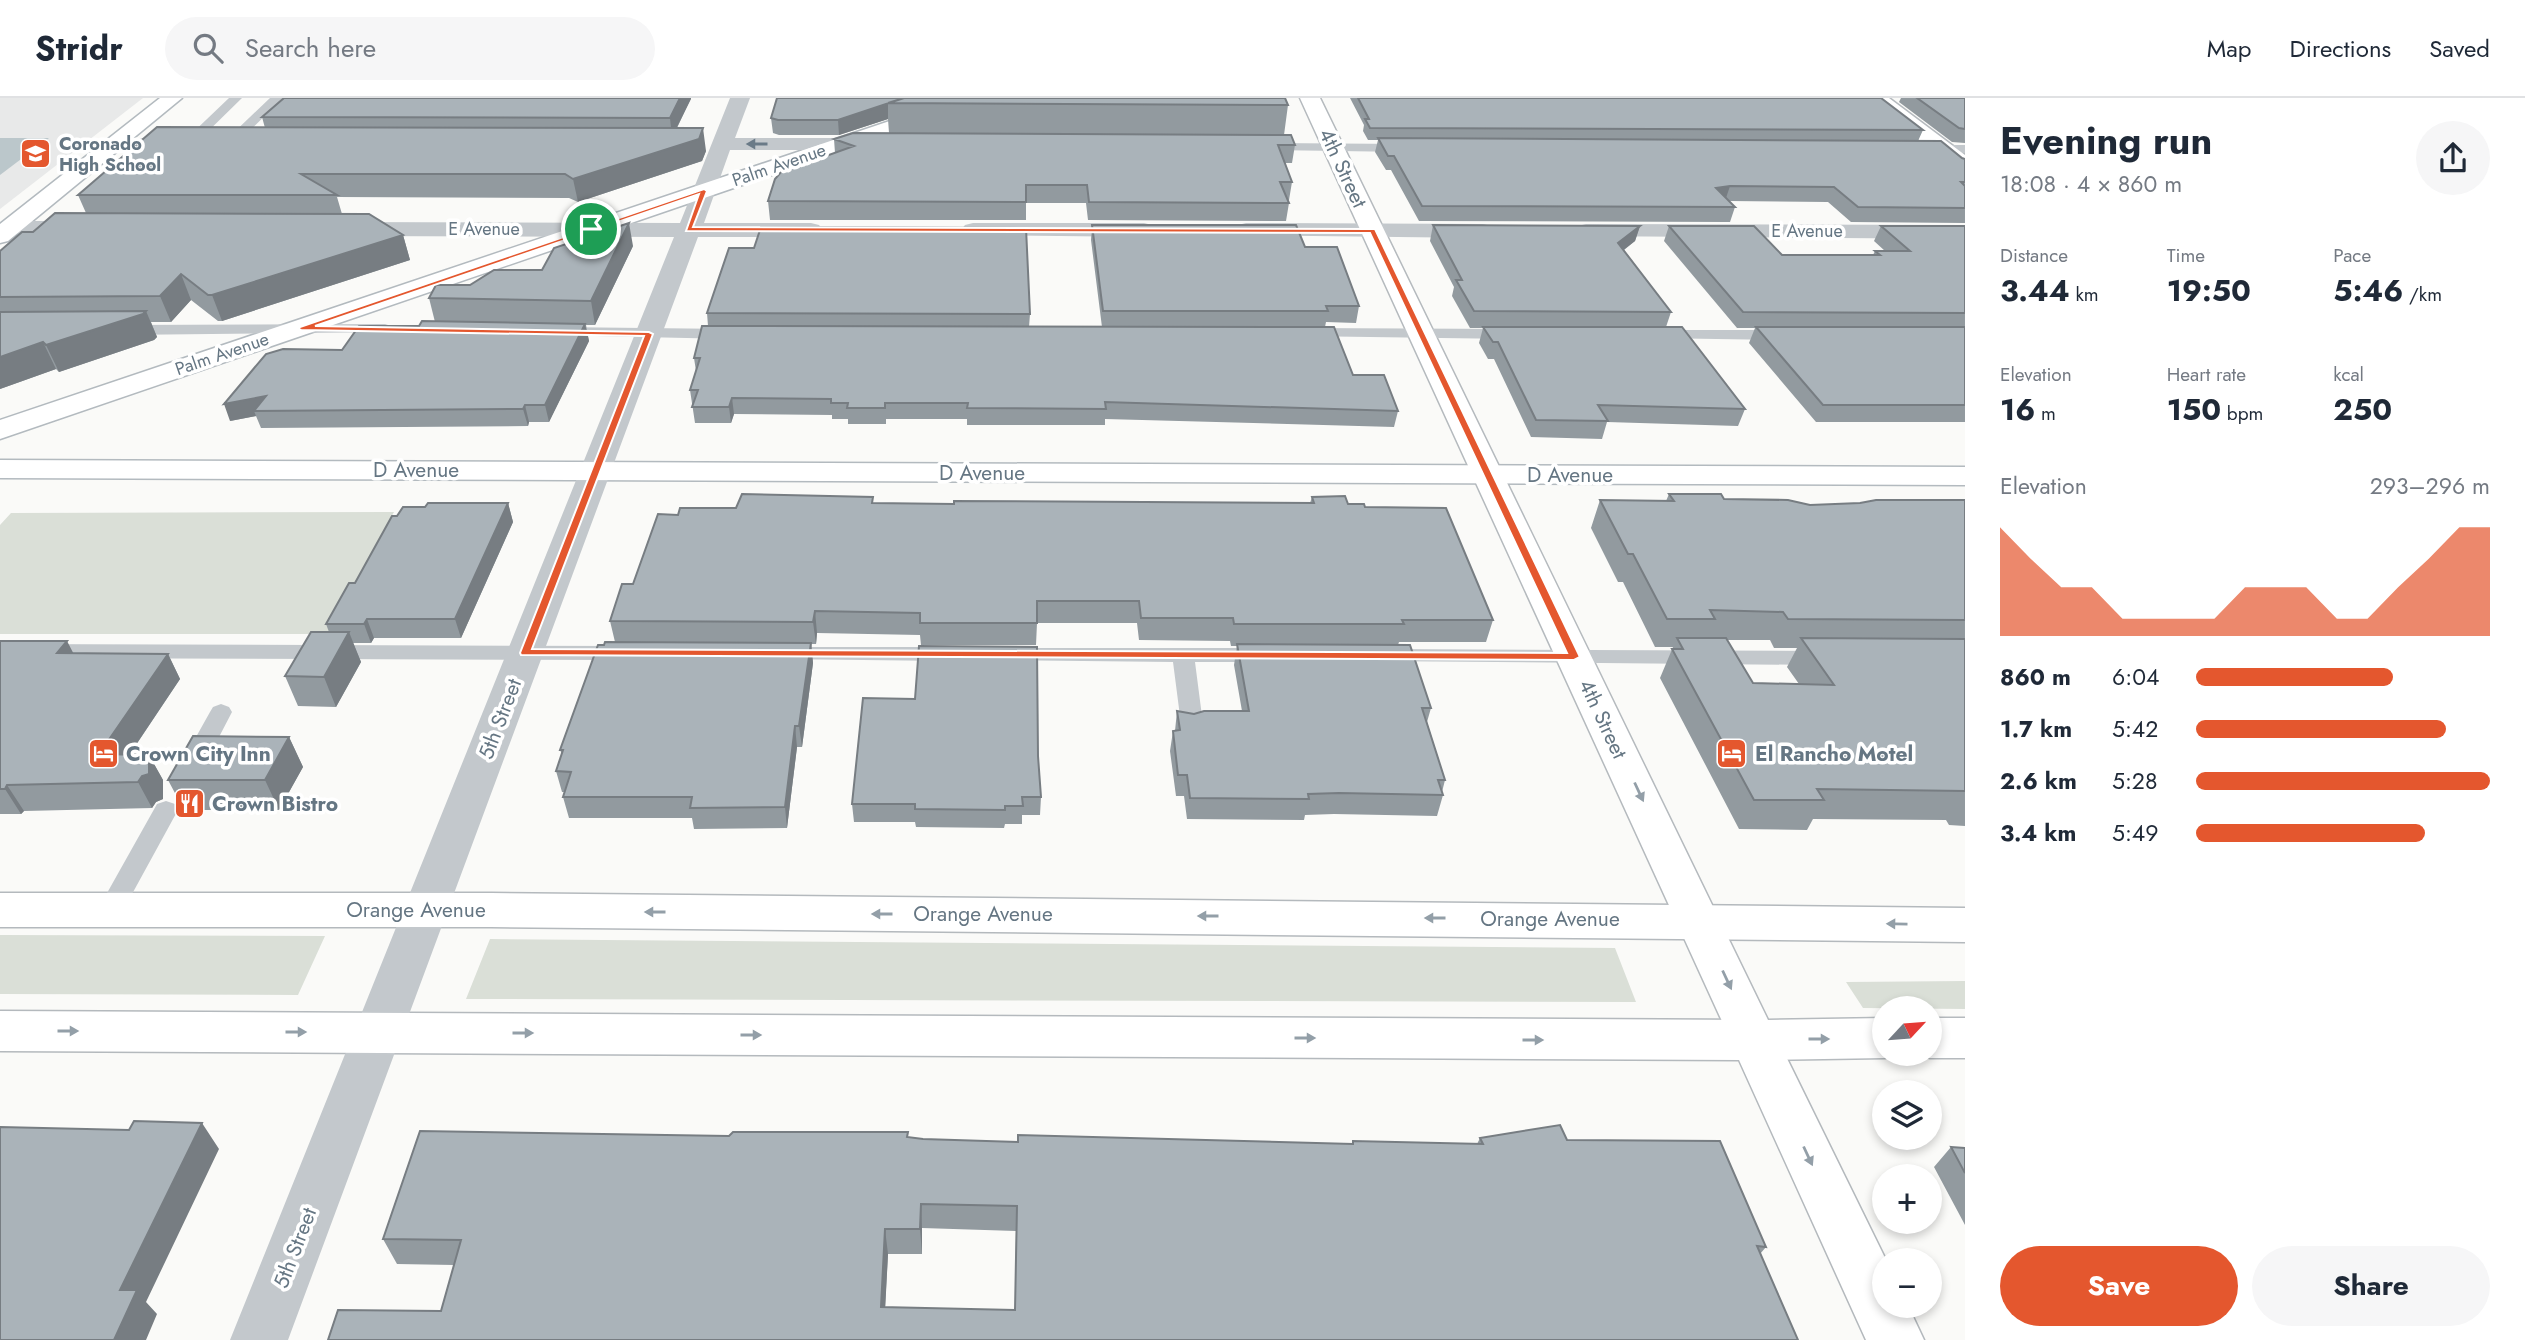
<!DOCTYPE html>
<html lang="en">
<head>
<meta charset="utf-8">
<style>
	:root { --surface:#fff; --page:#f6f6f7; --text:#1f2937; --muted:#747a83; --line:#e0e1e3; --accent:#e4572e }
	body { margin:0; font-family:Jost,sans-serif; background:var(--page); color:var(--text); height:100vh; display:flex; flex-direction:column; font-size:26px; white-space:nowrap }
	* { box-sizing:border-box; margin:0 }
	p { font-size:23px; color:var(--muted) }
	.icon { flex:none; width:38px; height:38px; fill:none; stroke:currentColor; stroke-width:2; stroke-linecap:round; stroke-linejoin:round }
	.map { position:relative; flex:1; overflow:hidden }
	.side { display:flex; flex-direction:column; background:var(--surface); width:560px }
	.side>* { flex:none }
	.needle { width:46px; rotate:64deg }
	.fabs { position:absolute; left:1872px; top:898px; display:grid; gap:14px }
	.fabs a { display:grid; place-items:center; width:70px; height:70px; border-radius:50%; background:var(--surface); box-shadow:0 4px 10px #0003; font-size:35px }
	.pin { position:absolute; display:grid; place-items:center; width:60px; height:60px; color:#fff; margin:-30px; border:4px solid #fff; border-radius:50%; box-shadow:0 2px 7px #0007 }
	.round { display:grid; place-items:center; flex:none; width:74px; height:74px; border-radius:37px; background:var(--page) }
	.headline { display:flex; align-items:center; justify-content:space-between; height:119px; padding:0 35px }
	h1 { font-size:38px; font-weight:700; line-height:52px }
	.stats { display:grid; grid-template-columns:repeat(3,1fr); gap:10px; height:119px; padding:7px 35px }
	.stats div { display:grid; align-content:center }
	.stats b { font-size:30px; font-weight:700 }
	.stats small { font-size:19px; font-weight:400 }
	.stats p { font-size:19px }
	.chart { height:196px; padding:14px 35px }
	.chart p { display:flex; justify-content:space-between }
	.chart svg { width:100%; height:126px; margin-top:7px; fill:var(--accent); opacity:.7 }
	.cta { display:flex; gap:14px; margin-top:auto; padding:14px 35px }
	.cta a { flex:1; height:80px; border-radius:42px; background:var(--accent); color:#fff; font-size:28px; font-weight:700; line-height:80px; text-align:center }
	.cta a+a { background:var(--page); color:var(--text) }
	ul { padding:0 35px; list-style:none; font-size:23px }
	li { display:grid; grid-template-columns:112px 84px 1fr; align-items:center; height:52px }
	li i { height:18px; border-radius:9px; background:var(--accent) }
	header { display:flex; align-items:center; gap:42px; box-sizing:border-box; height:98px; padding:0 35px; background:var(--surface); border-bottom:2px solid var(--line) }
	header strong { font-size:33px }
	nav { display:flex; gap:38px; margin-inline-start:auto; font-size:24px }
	.search { width:490px; height:63px; background:var(--page); display:flex; align-items:center; gap:18px; box-sizing:border-box; padding:0 24px; border-radius:38px; color:var(--muted); font-size:26px }
	main { display:flex; flex:1; min-height:0 }
	.map>svg:first-child { display:block }
	.built { fill:#e8e9e9 }
	.green { fill:#dadfd7 }
	.water { fill:#bbc7cb }
	.lines { fill:none; stroke-linecap:round; stroke-linejoin:round }
	.secondary-casing { stroke:#b3babf; stroke-width:3 }
	.primary-casing { stroke:#b5babe; stroke-width:3 }
	.highway-casing { stroke:#b4b9bd; stroke-width:3 }
	.lane { fill:#c3c8cc; fill-rule:evenodd }
	.street { fill:#c3c8cc; fill-rule:evenodd }
	.secondary { fill:#fff; fill-rule:evenodd }
	.primary { fill:#fff; fill-rule:evenodd }
	.highway { fill:#fff; fill-rule:evenodd }
	.wall { fill:#929a9f; fill-rule:evenodd }
	.shaded-wall { fill:#777d82 }
	.building { fill:#aab3b9; stroke:#777d82; stroke-width:2; fill-rule:evenodd }
	.oneway { fill:#6a7a87 }
	.oneway2 { fill:#939fa8 }
	.route { fill:#e4572e; stroke:#fff; stroke-width:2; fill-rule:evenodd }
	.labels { text-anchor:middle; dominant-baseline:central; stroke-width:7; stroke-linejoin:round; paint-order:stroke }
	.far-poi-label { font-size:18px; font-weight:bold; fill:#657683; stroke:#fff; text-anchor:start }
	.far-street-label { font-size:18px; fill:#657683; stroke:#fff }
	.street-label { font-size:21px; fill:#657683; stroke:#fff }
	.poi-label { font-size:21px; font-weight:bold; fill:#657683; stroke:#fff; text-anchor:start }
</style>
</head>
<body>
<header>
<strong>Stridr</strong>
<div class="search"><svg class="icon" aria-label="search" viewBox="0 0 24 24"><circle cx="10" cy="10" r="6"/><path d="M15 15l6 6"/></svg>Search here</div>
<nav><a>Map</a><a>Directions</a><a>Saved</a></nav>
</header>
<main>
<div class="map">
<svg width="1965" height="1242" viewBox="0 0 1965 1242">
	<rect width="100%" height="100%" fill="#fafaf8"/>
	<path class="built" d="M0,0h143l-143,111z"/>
	<path class="green" d="M394,414l-66,122h-328v-109l11,-12z
		M0,837l325,1 -27,59 -298,-1z
		M490,841l1125,9 21,54 -1170,-3z
		M1965,883v28l-102,-1 -17,-26z"/>
	<path class="water" d="M0,40h49l-49,37z"/>
	<g class="lines">
		<defs>
			<path id="secondary" d="M160,0h22l-174,143 -8,2v-19z
				M958,0h30l-3,4 -985,337v-19z
				M0,362l1965,7v18l-1965,-7z"/>
			<path id="primary" d="M1300,0h20l448,922 117,-2v36h13l-13,4 -131,2 -17,-6z
				M1866,0h23l76,57v17l-8,-2z
				M1930,920h35v40h-35l-13,-4h13z"/>
			<path id="highway" d="M0,795h491l1474,15v34l-1474,-15h-491z
				M0,913l1754,9 17,6 115,234 -1,46h23l16,34h-58l-127,-280 -1739,-9z"/>
		</defs>
		<use href="#secondary" class="secondary-casing"/>
		<use href="#primary" class="primary-casing"/>
		<use href="#highway" class="highway-casing"/>
		<path class="lane" d="M229,0h13l-49,48h-8v-6z
			M270,0h13l-49,48h-8v-6z
			M116,40l53,1 6,4 -6,4 -57,-2v-6z
			M1265,45l141,1 6,4 -6,4 -145,-2v-6z
			M1927,47h38v8l-42,-1 -2,-3z
			M385,226l6,2 2,3 -2,3 -269,3 -8,-5 8,-5z
			M556,229l176,2 8,5 -8,5 -182,-4 -2,-3 2,-3z
			M1305,230l207,1 8,5 -8,5 -213,-3 -2,-3 2,-3z
			M1659,232h123l8,5 -8,5 -129,-2 -2,-3z
			M0,546l623,2 8,2 3,5 -3,5 -8,2 -623,-2z
			M784,549h165l8,2 3,5 -3,5 -8,2 -173,-2 -3,-5 3,-5z
			M1008,550h256l8,2 3,5 -3,5 -8,2h-69l8,62 -3,5 -8,3 -8,-3 -3,-5 -8,-62 -173,-2 -3,-5 3,-5z
			M1382,551l438,2 8,2 3,5 -3,5 -8,2 -446,-4 -3,-5 3,-5z
			M221,606l8,3 3,5 -26,50 -4,6 -8,2 -8,-2 -4,-6 28,-50 3,-5z
			M166,703l9,3 3,6 -58,106 -9,3 -9,-3 -4,-7 4,-7 55,-98z"/>
		<path class="street" d="M730,0h20l-15,40h107l8,1 3,5 -3,5 -8,1h-112l-26,73h107l8,2 4,5 -4,5 -8,2h-113l-410,1103h-58l444,-1103 -334,-1 -8,-2 -4,-5 4,-5 8,-2 340,1z
			M10,123h80l8,2 4,5 -4,5 -8,2 -88,-2 -2,-8z
			M973,125h171l8,2 4,5 -4,5 -8,2 -179,-2 -4,-5 4,-5z
			M1246,125l237,1 8,2 4,5 -4,5 -8,2 -245,-3 -4,-5 4,-5z
			M1586,126l379,1v14l-387,-3 -4,-5 4,-5z"/>
		<use href="#secondary" class="secondary"/>
		<use href="#primary" class="primary"/>
		<use href="#highway" class="highway"/>
	</g>
	<path class="wall" d="M284,0h407l-14,30 29,23 -4,10 -124,41 -9,-4 -232,-1 5,17 61,21 7,25 -188,61h-4l-27,-21 -20,22h-20l6,15 -3,3 -95,32 -3,-3 -56,20v-138l33,-19 53,-19 -8,-18 187,-67 -3,-11z
		M777,0l511,7 -4,30 11,10 -3,18h-7l7,19 -3,18h-2l2,3 -3,18 -198,-1 -2,-17h-60v17h-256l-2,-19 67,-48 -1,-14 55,-6 -1,-14 -49,16h-60l-6,-2 -2,-15z
		M1350,0h531l42,32 -5,11 47,18v64l-114,-1 -23,-20 -99,-1 6,6 -5,15 -311,-1 -28,-51h-5l-11,-18 3,-12h-10l-5,-9 1,-6z
		M1901,0h64v45l-13,-1 -53,-40z
		M1092,127l213,22 54,59 -3,17 -30,-1 -1,5 28,48 45,36 -4,16 -289,-8v6h-138v-6h-81v5h-38v-5h-16v-4l-98,-1 -3,9h-36l-5,-33 6,-19 -2,-13 14,-32 -1,-13 323,1 -1,13h73l-11,-87z
		M1433,127l207,1 -5,15 -11,9 47,62 -5,15 79,82 -7,17 -131,-4 -5,17 -71,-2 -37,-78h-6l-9,-16 4,-15h-13l-18,-32 2,-9 -24,-46z
		M1669,128l113,29h91l2,-4h10l-11,-10 7,-15h84v196h-149l-67,-79 6,-15h-18l-73,-87z
		M633,148l-38,79h-9l3,16 -40,81h-20l-1,4 -267,2 -5,-12 -26,5 112,-71 93,-28 -6,-24 41,-13 72,-15z
		M1669,396l55,5 86,6 155,-5v326l-16,-1 -3,-5 -133,-1 -6,11 -68,-1 -79,-151 13,-31h-18l-32,-65h-5l-27,-54 9,-28 66,1zM1727,542h43l4,8h23l-10,19 12,17 -46,-1z
		M1312,399l53,10 128,113 -7,22h-87l-1,3 33,63 -4,14 18,58 -3,12 1,3 -6,21 -103,-2 -29,1 -1,5 -117,-1 -3,-23h-8l-6,-45 3,-20h2l2,-20 17,3 48,-3 -8,-46 3,-19h-6l-1,-5 -91,-1 -2,-17h-100l-1,22h-115l-1,-10 -103,-2 -1,11h-5l2,19 -11,84h-5l-10,81 -93,1 -2,-11h-123l-6,-21 2,-5h-3l-6,-21 6,-17 -2,-4 44,-105 11,-3 -5,-21 23,-37 45,-69 58,-7 137,-5h437z
		M508,405l5,19 -52,116h-87l-3,5h-18l8,19 -25,45 -38,-1 -13,-30 44,-44 -3,-8 29,-41 42,-67 28,-9z
		M0,543l74,12 94,1 12,25 -50,75 19,1 14,25v19l-7,3 -4,6 -128,3 -3,3h-21z
		M289,639l14,30 -24,43h-95l-16,-30z
		M1038,658l3,41 -1,18h-18v9h-17l-1,4 -88,-1 -1,-5h-61l-2,-18z
		M908,1034v5l15,2 95,3 334,2 1,-3 124,3 3,-6 87,2 199,107 -6,7 38,86 -1357,-29 13,-46 -57,-1 -14,-25 346,-103zM922,1130l94,3 -1,79 -130,-3 3,-53h34z
		M1951,1049l14,1v77l-31,-58z"/>
	<path class="shaded-wall" d="M680,0h11v1l-19,38 -2,-19z
		M888,6v15l-49,16 -1,-15z
		M703,30l3,23 -4,10 -124,41 -5,-23z
		M1730,88l-5,15 -9,-13z
		M629,125l4,23 -38,79 -4,-24z
		M1640,128l-5,15 -22,17 5,-15z
		M403,137l7,25 -188,61 -10,-26z
		M181,176l10,26 -20,22 -11,-26z
		M146,213l11,26 -3,3 -95,32 -13,-27z
		M585,226l4,17 -40,81 -4,-17z
		M43,244l13,27 -56,20v-32z
		M266,298l-12,15 2,5 -26,5 -6,-17z
		M732,300l2,16 -3,9 -2,-16z
		M525,307l4,17 -1,4 -5,-17z
		M508,405l5,19 -52,116 -6,-19z
		M815,513l2,22 -1,11 -3,-22z
		M367,521l7,19 -3,5 -7,-19z
		M349,534l12,30 -25,45 -12,-30z
		M67,543l13,25 -23,-13z
		M811,545l2,20 -11,84 -3,-21z
		M168,556l12,25 -67,100 -14,-25z
		M795,628l2,21 -10,81 -2,-21z
		M289,639l14,30 -24,43 -14,-30z
		M149,657l14,25v19l-7,3 -4,6 -14,-26z
		M7,687l17,26 -3,3 -16,-25z
		M202,1025l17,26 -73,153 11,12 -11,26h-32l6,-50z
		M921,1106l1,24v26l-2,-25z
		M885,1131l3,25 -4,77 -3,-24z"/>
	<path class="building" d="M284,0h396l-10,20 -408,-1z
		M777,0h127l-66,22h-60l-7,-2z
		M904,0h381l3,7 -400,-2z
		M1358,0h523l42,32 -553,-2 -5,-9h4z
		M1917,0h48v31l-6,-1z
		M157,29l546,1 -4,11 -126,40 -8,-5h-264l36,21h-259z
		M853,35l438,2 4,10h-17l14,37h-12l9,21 -200,-1 -2,-17h-61v17l-258,-1 7,-22 6,-7 73,-26 -20,-7z
		M1378,40l563,3 21,17 3,1v23h-4l4,4v22l-107,-1 -24,-20 -104,-1 -14,2 19,19 -313,-1 -28,-50h-6z
		M55,115l314,1 34,21 -191,60h-4l-27,-21 -21,22 -160,1v-46l22,-19h11z
		M629,125l-38,78 -162,-3 7,-13h34l24,-15h48l12,-22z
		M1092,127h204l9,22h32l22,59h-33l2,5h-225z
		M1433,127l207,1 -22,17 53,69 -197,-1 -18,-31h6z
		M1669,128h85l28,29h98l-5,-4h35l-29,-25h84v87l-222,-1z
		M761,129l265,1 4,86 -323,-1 22,-65h25z
		M146,213l-3,3 -97,31 -3,-3 -43,15v-45z
		M422,223l163,3 -40,81h-20l-2,4 -269,2 12,-15 -42,8 42,-50 17,-5 59,1 17,-24h60z
		M702,228l632,1 19,48h31l14,36 -293,-9 1,7 -139,-1 1,-5h-83v5h-38l1,-5h-17v-4l-99,-1 -3,9h-37l6,-17h-8l10,-32h-6z
		M1483,229h199l63,82 -147,-4 10,16 -72,-1 -38,-78h-5z
		M1756,229h209v78h-142z
		M742,396l131,3 -1,6 82,1v-3l360,2 -2,-6 33,-1 3,8h16l1,3 81,1 47,112h-91l2,4h-170l-1,-6h-92l-2,-17h-102v22h-117v-10l-105,-2 -2,11 -203,-1 12,-37h11l25,-70 20,1 2,-7h56z
		M1669,396h52l3,5 64,1 22,5 50,-2 16,-3h89v120l-177,-1 -5,-7 -73,-2 5,9h-48l-34,-65h-5l-28,-54 74,1z
		M428,405h80l-53,116h-88l-3,5h-38l23,-41h6l37,-67h5l6,-9h22z
		M311,534h38l-25,45 -39,-1z
		M1677,540h49l27,45 81,2 -33,-47 164,1v152l-148,-2 7,11h-70l-82,-151h11z
		M0,543h67l-10,12 111,1 -69,100 50,1v19l-7,2 -4,6 -131,3 -2,4h-5z
		M605,544l206,1 -12,83h-4l-10,81 -95,1 2,-11h-129l8,-25 -15,-1 7,-21h-3l38,-105h6z
		M1237,546l173,1 21,63h-9l23,72h-7l5,15 -104,-2 -31,1 1,5 -119,-1 -3,-23h-9l-5,-44 7,-1 -3,-19 17,3 10,-3h45z
		M919,548l118,1 1,109 3,41h-19l1,9h-18v4l-90,-1v-5h-63l11,-106 52,1z
		M193,638l96,1 -24,43h-97z
		M134,1023l68,2 -82,167h17l-23,50h-114v-213l129,3z
		M1560,1027l7,15 153,1 46,106 -9,-1 41,94h-1470l10,-30 103,1 20,-71 -78,-1 37,-108 309,5 4,-4h175l-1,5 16,2 95,3v-7l335,9v-3l130,3 -3,-6zM921,1106l96,2 -2,104 -134,-3 4,-78h35z
		M1951,1049l14,1v25z"/>
	<defs><path id="oneway-solid" d="M-6-.8H1V-3.2L6.5 0L1 3.2V.8H-6Z" transform="scale(1.75)"/></defs>
	<use class="oneway" href="#oneway-solid" transform="translate(757 46) rotate(180)"/>
	<g class="oneway2">
		<use href="#oneway-solid" transform="translate(1639 694) rotate(65)"/>
		<use href="#oneway-solid" transform="translate(655 814) rotate(-180)"/>
		<use href="#oneway-solid" transform="translate(882 816) rotate(-180)"/>
		<use href="#oneway-solid" transform="translate(1208 818) rotate(-180)"/>
		<use href="#oneway-solid" transform="translate(1435 820) rotate(-180)"/>
		<use href="#oneway-solid" transform="translate(1897 826) rotate(-179)"/>
		<use href="#oneway-solid" transform="translate(1727 882) rotate(65)"/>
		<use href="#oneway-solid" transform="translate(68 933)"/>
		<use href="#oneway-solid" transform="translate(296 934)"/>
		<use href="#oneway-solid" transform="translate(523 935)"/>
		<use href="#oneway-solid" transform="translate(751 937)"/>
		<use href="#oneway-solid" transform="translate(1305 940)"/>
		<use href="#oneway-solid" transform="translate(1819 941)"/>
		<use href="#oneway-solid" transform="translate(1533 942)"/>
		<use href="#oneway-solid" transform="translate(1808 1058) rotate(65)"/>
	</g>
	<path class="route" d="M704,91l3,2 -14,36 682,2 205,428 -6,3 -1053,-5 -1,-2 124,-317 -343,-6 -4,-2zM699,96l-13,37 684,2 197,420 -1035,-4 121,-315 -4,-2 -334,-6z"/>
	<defs>
		<symbol id="school-square" viewBox="-11 -11 22 22"><rect x="-9" y="-9" width="18" height="18" rx="4" fill="#e4572e" stroke="#fff"/><path d="M0-5L7-2L0 1L-7-2ZM-4 1L0 2.5L4 1V4Q0 6-4 4Z" fill="#fff"/></symbol>
		<symbol id="hotel-square" viewBox="-11 -11 22 22"><rect x="-9" y="-9" width="18" height="18" rx="4" fill="#e4572e" stroke="#fff"/><path d="M-6-4.5h1.5V1H6V5H4.5V3h-9V5H-6ZM-4 0a1.8 1.8 0 1 1 3.6 0ZM.5 0V-2.5h3Q6-2.5 6 0Z" fill="#fff"/></symbol>
		<symbol id="restaurant-square" viewBox="-11 -11 22 22"><rect x="-9" y="-9" width="18" height="18" rx="4" fill="#e4572e" stroke="#fff"/><path d="M-5-6h1v4h1v-4h1v4h1v-4h1v5L-1.5 .5V6h-2V.5L-5-1ZM5-6V6H3V1.5H1.5Q1.5-4 5-6Z" fill="#fff"/></symbol>
	</defs>
	<g fill-rule="evenodd">
		<use href="#school-square" x="18" y="38" width="35" height="35"/>
		<use href="#hotel-square" x="86" y="638" width="35" height="35"/>
		<use href="#hotel-square" x="1714" y="638" width="35" height="35"/>
		<use href="#restaurant-square" x="172" y="688" width="35" height="35"/>
	</g>
	<g class="labels">
		<g class="far-poi-label">
			<text x="59" y="46">Coronado<tspan x="59" dy="21">High School</tspan></text>
		</g>
		<g class="far-street-label">
			<text transform="translate(779 67) rotate(-19)">Palm Avenue</text>
			<text x="484" y="131">E Avenue</text>
			<text x="1807" y="133">E Avenue</text>
			<text transform="translate(222 256) rotate(-19)">Palm Avenue</text>
		</g>
		<g class="street-label">
			<text transform="translate(1343 70) rotate(65)">4th Street</text>
			<text x="416" y="372">D Avenue</text>
			<text x="982" y="375">D Avenue</text>
			<text x="1570" y="377">D Avenue</text>
			<text transform="translate(500 621) rotate(-69)">5th Street</text>
			<text transform="translate(1603 621) rotate(65)">4th Street</text>
			<text x="416" y="812">Orange Avenue</text>
			<text x="983" y="816">Orange Avenue</text>
			<text x="1550" y="821">Orange Avenue</text>
			<text transform="translate(295 1150) rotate(-69)">5th Street</text>
		</g>
		<g class="poi-label">
			<text x="126" y="656">Crown City Inn</text>
			<text x="1755" y="656">El Rancho Motel</text>
			<text x="212" y="706">Crown Bistro</text>
		</g>
	</g>
</svg>
<div class="fabs">
<a><svg class="needle" viewBox="-14 -14 28 28"><path d="M0-13l5 13h-10z" fill="#e53935"/><path d="M0 13l5-13h-10z" fill="#747a83"/></svg></a>
<a><svg class="icon" aria-label="layers" viewBox="0 0 24 24"><path d="M12 4l9 5-9 5-9-5zM3 14l9 5 9-5"/></svg></a>
<a>+</a>
<a>−</a>
</div>
<div class="pin" style="left:591px;top:131px;background:#1e9e55"><svg class="icon" aria-label="arrive" viewBox="0 0 24 24"><path d="M6 21V4h12l-3 4 3 4H6"/></svg></div>
</div>
<section class="side">
<div class="headline"><div><h1>Evening run</h1><p>18:08 · 4 × 860 m</p></div><a class="round"><svg class="icon" aria-label="share" viewBox="0 0 24 24"><path d="M12 15V3M7 8l5-5 5 5M5 13v7h14v-7"/></svg></a></div>
<div class="stats">
<div><p>Distance</p><b>3.44<small> km</small></b></div>
<div><p>Time</p><b>19:50</b></div>
<div><p>Pace</p><b>5:46<small> /km</small></b></div>
</div>
<div class="stats">
<div><p>Elevation</p><b>16<small> m</small></b></div>
<div><p>Heart rate</p><b>150<small> bpm</small></b></div>
<div><p>kcal</p><b>250</b></div>
</div>
<div class="chart"><p><span>Elevation</span>293–296 m</p>
<svg viewBox="0 0 160 44" preserveAspectRatio="none"><path d="M0 44V6L10 17L20 27L30 27L40 38L50 38L60 38L70 38L80 27L90 27L100 27L110 38L120 38L130 27L140 17L150 6L160 6V44z"/></svg>
</div>
<ul>
<li><b>860 m</b>6:04<i style="width:67%"></i></li>
<li><b>1.7 km</b>5:42<i style="width:85%"></i></li>
<li><b>2.6 km</b>5:28<i style="width:100%"></i></li>
<li><b>3.4 km</b>5:49<i style="width:78%"></i></li>
</ul>
<div class="cta"><a>Save</a><a>Share</a></div>
</section>
</main>
</body>
</html>
